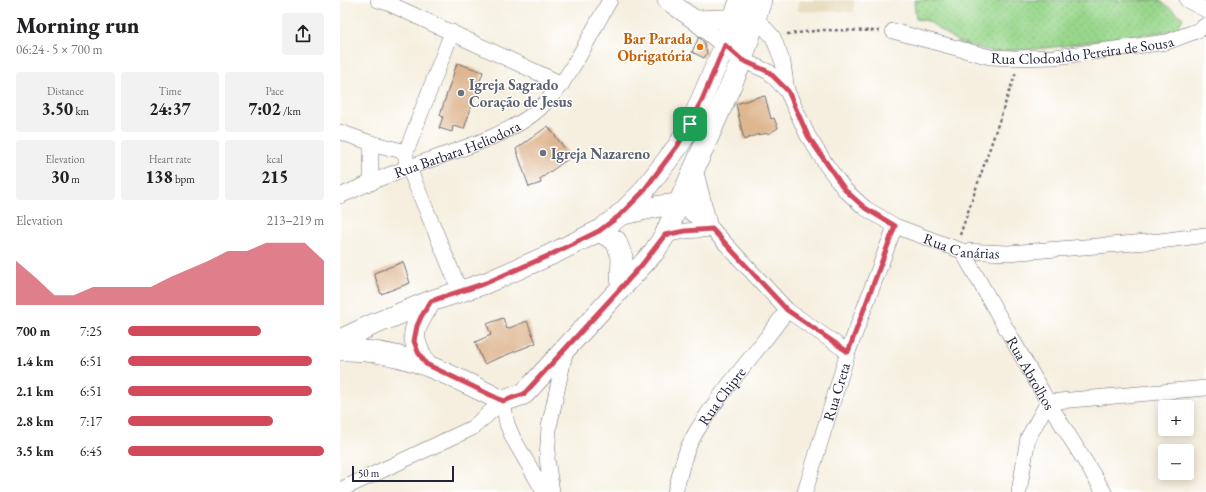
<!DOCTYPE html>
<html lang="en">
<head>
<meta charset="utf-8">
<style>
	:root { --surface:#fff; --page:#f2f2f2; --text:#202124; --muted:#757577; --accent:#d1495b }
	body { margin:0; font-family:"EB Garamond",serif; background:var(--page); color:var(--text); height:100vh; display:flex; flex-direction:column; font-size:15px; white-space:nowrap }
	* { box-sizing:border-box; margin:0 }
	p { font-size:13px; color:var(--muted) }
	.icon { flex:none; width:22px; height:22px; fill:none; stroke:currentColor; stroke-width:2; stroke-linecap:round; stroke-linejoin:round }
	.map { position:relative; flex:1; overflow:hidden }
	.drawer { display:flex; flex-direction:column; background:var(--surface); width:340px }
	.drawer>* { flex:none }
	.buttons { position:absolute; left:818px; top:400px; display:grid; gap:8px }
	.buttons a { display:grid; place-items:center; width:36px; height:36px; border-radius:4px; background:var(--surface); box-shadow:0 2px 10px #0003; font-size:20px }
	.scale { position:absolute; left:12px; bottom:10px; width:102px; box-sizing:border-box; padding-left:4px; border:2px solid #22223b; border-top:0; font-size:11px; line-height:14px; white-space:nowrap; color:#22223b; -webkit-text-stroke:3px #fff; paint-order:stroke }
	.pin { position:absolute; display:grid; place-items:center; width:34px; height:34px; color:#fff; margin:-17px; border-radius:8px; box-shadow:0 2px 6px #0006 }
	.round { display:grid; place-items:center; flex:none; width:42px; height:42px; border-radius:4px; background:var(--page) }
	.summary { display:flex; align-items:center; justify-content:space-between; height:68px; padding:0 16px }
	h1 { font-size:22px; font-weight:800; line-height:30px }
	.metrics { display:grid; grid-template-columns:repeat(3,1fr); gap:6px; height:68px; padding:4px 16px }
	.metrics div { display:grid; align-content:center; border-radius:4px; background:var(--page); text-align:center }
	.metrics b { font-size:17px; font-weight:800 }
	.metrics small { font-size:11px; font-weight:400 }
	.metrics p { font-size:11px }
	.chart { height:112px; padding:8px 16px }
	.chart p { display:flex; justify-content:space-between }
	.chart svg { width:100%; height:72px; margin-top:4px; fill:var(--accent); opacity:.7 }
	ul { padding:0 16px; list-style:none; font-size:13px }
	li { display:grid; grid-template-columns:64px 48px 1fr; align-items:center; height:30px }
	li i { height:10px; border-radius:5px; background:var(--accent) }
	main { display:flex; flex:1; min-height:0 }
	.map>svg:first-child { display:block }
	.built { fill:#e5daba }
	.grass { fill:url(#grass-dots); stroke:#5e7c64 }
	.building { fill:#deb68f }
	.lines { fill:none; stroke-linecap:round; stroke-linejoin:round }
	.minor-casing { stroke:#6c6a74; stroke-width:16 }
	.tertiary-casing { stroke:#6c6a74; stroke-width:20 }
	.secondary-casing { stroke:#6c6a74; stroke-width:22 }
	.path { stroke:#6c6a74; stroke-width:2.5; stroke-dasharray:3 3; stroke-linecap:butt }
	.minor { stroke:#fff; stroke-width:15 }
	.tertiary { stroke:#fff; stroke-width:19 }
	.secondary { stroke:#fff; stroke-width:21 }
	.route-casing { stroke:#fff; stroke-width:8 }
	.route { stroke:#d1495b; stroke-width:5 }
	.food-dot { fill:#e8710a; stroke:#fff; stroke-width:1.5 }
	.worship-dot { fill:#6b7280; stroke:#fff; stroke-width:1.5 }
	.labels { text-anchor:middle; dominant-baseline:central; stroke-width:3; stroke-linejoin:round; paint-order:stroke }
	.food-label { font-size:15px; font-weight:bold; fill:#c56008; stroke:#fff; text-anchor:end }
	.street-label { font-size:15px; fill:#22223b; stroke:#fff }
	.worship-label { font-size:15px; font-weight:bold; fill:#5b616d; stroke:#fff; text-anchor:start }
</style>
</head>
<body>
<main>
<section class="drawer">
<div class="summary"><div><h1>Morning run</h1><p>06:24 · 5 × 700 m</p></div><a class="round"><svg class="icon" aria-label="share" viewBox="0 0 24 24"><path d="M12 15V3M7 8l5-5 5 5M5 13v7h14v-7"/></svg></a></div>
<div class="metrics">
<div><p>Distance</p><b>3.50<small> km</small></b></div>
<div><p>Time</p><b>24:37</b></div>
<div><p>Pace</p><b>7:02<small> /km</small></b></div>
</div>
<div class="metrics">
<div><p>Elevation</p><b>30<small> m</small></b></div>
<div><p>Heart rate</p><b>138<small> bpm</small></b></div>
<div><p>kcal</p><b>215</b></div>
</div>
<div class="chart"><p><span>Elevation</span>213–219 m</p>
<svg viewBox="0 0 160 44" preserveAspectRatio="none"><path d="M0 44V17L10 27L20 38L30 38L40 33L50 33L60 33L70 33L80 27L90 22L100 17L110 11L120 11L130 6L140 6L150 6L160 17V44z"/></svg>
</div>
<ul>
<li><b>700 m</b>7:25<i style="width:68%"></i></li>
<li><b>1.4 km</b>6:51<i style="width:94%"></i></li>
<li><b>2.1 km</b>6:51<i style="width:94%"></i></li>
<li><b>2.8 km</b>7:17<i style="width:74%"></i></li>
<li><b>3.5 km</b>6:45<i style="width:100%"></i></li>
</ul>
</section>
<div class="map">
<svg width="866" height="492" viewBox="0 0 866 492">
	<defs>
		<pattern id="grass-dots" width="8" height="8" patternUnits="userSpaceOnUse"><rect width="8" height="8" fill="#99d78c"/><path d="M2 2h.1M6 6h.1" fill="none" stroke="#84b87a" stroke-width="1.8" stroke-linecap="round"/></pattern>
	</defs>
	<rect width="100%" height="100%" fill="#fff"/>
	<filter id="ink" filterUnits="userSpaceOnUse"><feTurbulence type="fractalNoise" baseFrequency=".025" numOctaves="2"/><feDisplacementMap in="SourceGraphic" scale="8" xChannelSelector="R" yChannelSelector="G"/><feConvolveMatrix kernelMatrix="1 2 1 2 8 2 1 2 1" color-interpolation-filters="sRGB"/></filter>
	<filter id="wash" filterUnits="userSpaceOnUse"><feTurbulence type="fractalNoise" baseFrequency=".012" numOctaves="4" result="noise"/><feDisplacementMap in="SourceGraphic" scale="16" xChannelSelector="R" yChannelSelector="G"/><feGaussianBlur stdDeviation="0.9" result="paint"/><feColorMatrix in="noise" values="0 0 0 0 0 0 0 0 0 0 0 0 0 0 0 0 0 1.4 0 .05"/><feComposite in="paint" operator="in"/></filter>
	<g filter="url(#wash)">
		<rect width="100%" height="100%" fill="#f6efdf"/>
		<path class="built" d="M458,0h56v12l-56,-1z"/>
		<path class="grass" d="M574,0h245l24,18 -6,12 -130,18 -54,4 -35,-10 -30,-21 -12,-2z"/>
		<g id="blocks">
			<path class="building" d="M359,37l5,5 3,11 -3,5 -12,-6z
				M117,63l26,9 -19,57 -11,-3 -1,6 -13,-4 4,-11 -3,-2z
				M425,96l6,23 3,-1 4,10 -8,5 -14,2 -12,5 -8,-36 22,-7z
				M208,126l23,31 -31,22 1,4 -12,4 -13,-38z
				M63,262l7,21 -29,11 -7,-21z
				M163,318l4,11 20,-8 9,22 -52,21 -9,-22 16,-7 -4,-11z"/>
		</g>
	</g>
	<g filter="url(#ink)">
		<use href="#blocks" fill-opacity="0" stroke="#6c6a74" stroke-width="1"/>
		<g class="lines">
			<defs>
				<g id="minor">
					<path d="M38,0l10,3 174,81"/>
					<path d="M847,0l19,10"/>
					<path id="s1" d="M416,18l17,19 10,26 4,28 21,45 19,30 18,24 20,18 30,18 67,25 46,2 152,-12 46,-6"/>
					<path id="s2" d="M553,31l97,26 24,1 41,-1 112,-15 32,-12 7,-5"/>
					<path d="M112,32l-46,120v9l54,130"/>
					<path d="M402,60l27,12 18,19"/>
					<path d="M0,132l31,11 35,9"/>
					<path d="M31,143v40"/>
					<path id="s3" d="M0,196c23,-10 46,-21 70,-29 40,-15 98,-30 129,-58 31,-28 50,-73 71,-109"/>
					<path d="M339,204l33,25 75,81 61,42"/>
					<path d="M325,235l20,-4 27,-2"/>
					<path id="s4" d="M622,251l86,151 56,90"/>
					<path d="M0,490l132,-62 31,-27 4,23 6,14 31,54"/>
					<path d="M212,492l-5,-33 2,-32 17,-78"/>
					<path id="s5" d="M335,492c5,-16 8,-35 15,-49 26,-49 66,-88 97,-133"/>
					<path id="s6" d="M465,492l43,-140 47,-126"/>
					<path d="M679,492l9,-54 20,-36 158,-14"/>
				</g>
				<path id="tertiary" d="M327,0l28,20 42,35
					M355,20l53,-2"/>
				<path id="secondary" d="M353,173l13,51
					M279,215l41,-9 19,-2
					M259,231l17,10 6,16 -1,30
					M0,340l32,-15 59,-24 55,-18 64,-28 49,-24 20,-15 23,-23 37,-48 12,-21 34,-79 15,-45
					M0,350c64,-2 107,24 163,51l21,-7 130,-142 11,-17 77,-175 19,-60
					M86,364c-19,-29 -12,-36 5,-63"/>
			</defs>
			<use href="#minor" class="minor-casing"/>
			<use href="#tertiary" class="tertiary-casing"/>
			<use href="#secondary" class="secondary-casing"/>
			<path class="path" d="M447,34l37,-4 56,1
				M620,235l56,-163"/>
			<use href="#minor" class="minor"/>
			<use href="#tertiary" class="tertiary"/>
			<use href="#secondary" class="secondary"/>
		</g>
	</g>
	<g class="lines" filter="url(#ink)">
		<defs>
			<path id="route" d="M385,45l17,15 27,12 19,19 20,45 37,54 20,18 30,18 -47,126 -61,-42 -75,-81 -27,2 -20,4 -24,31 -117,128 -21,7 -77,-37 -8,-12 -4,-11 3,-15 4,-9 10,-16 55,-18 64,-28 49,-24 20,-15 23,-23 36,-48 24,-45z"/>
		</defs>
		<use href="#route" class="route-casing"/>
		<use href="#route" class="route"/>
	</g>
	<circle class="food-dot" cx="360" cy="47" r="4"/>
	<g class="worship-dot">
		<circle cx="121" cy="93" r="4"/>
		<circle cx="203" cy="153" r="4"/>
	</g>
	<g class="labels">
		<g class="food-label">
			<text x="352" y="38">Bar Parada<tspan x="352" dy="17">Obrigatória</tspan></text>
		</g>
		<g class="street-label">
			<text stroke="none"><textPath href="#s2" startOffset="193">Rua Clodoaldo Pereira de Sousa</textPath></text>
			<text stroke="none"><textPath href="#s3" startOffset="126">Rua Barbara Heliodora</textPath></text>
			<text stroke="none"><textPath href="#s1" startOffset="329">Rua Canárias</textPath></text>
			<text stroke="none"><textPath href="#s4" startOffset="140">Rua Abrolhos</textPath></text>
			<text stroke="none"><textPath href="#s6" startOffset="105">Rua Creta</textPath></text>
			<text stroke="none"><textPath href="#s5" startOffset="108">Rua Chipre</textPath></text>
		</g>
		<g class="worship-label">
			<text x="129" y="84">Igreja Sagrado<tspan x="129" dy="17">Coração de Jesus</tspan></text>
			<text x="211" y="153">Igreja Nazareno</text>
		</g>
	</g>
</svg>
<div class="buttons">
<a>+</a>
<a>−</a>
</div>
<div class="scale">50 m</div>
<div class="pin" style="left:350px;top:124px;background:#1e9e55"><svg class="icon" aria-label="arrive" viewBox="0 0 24 24"><path d="M6 21V4h12l-3 4 3 4H6"/></svg></div>
</div>
</main>
</body>
</html>
